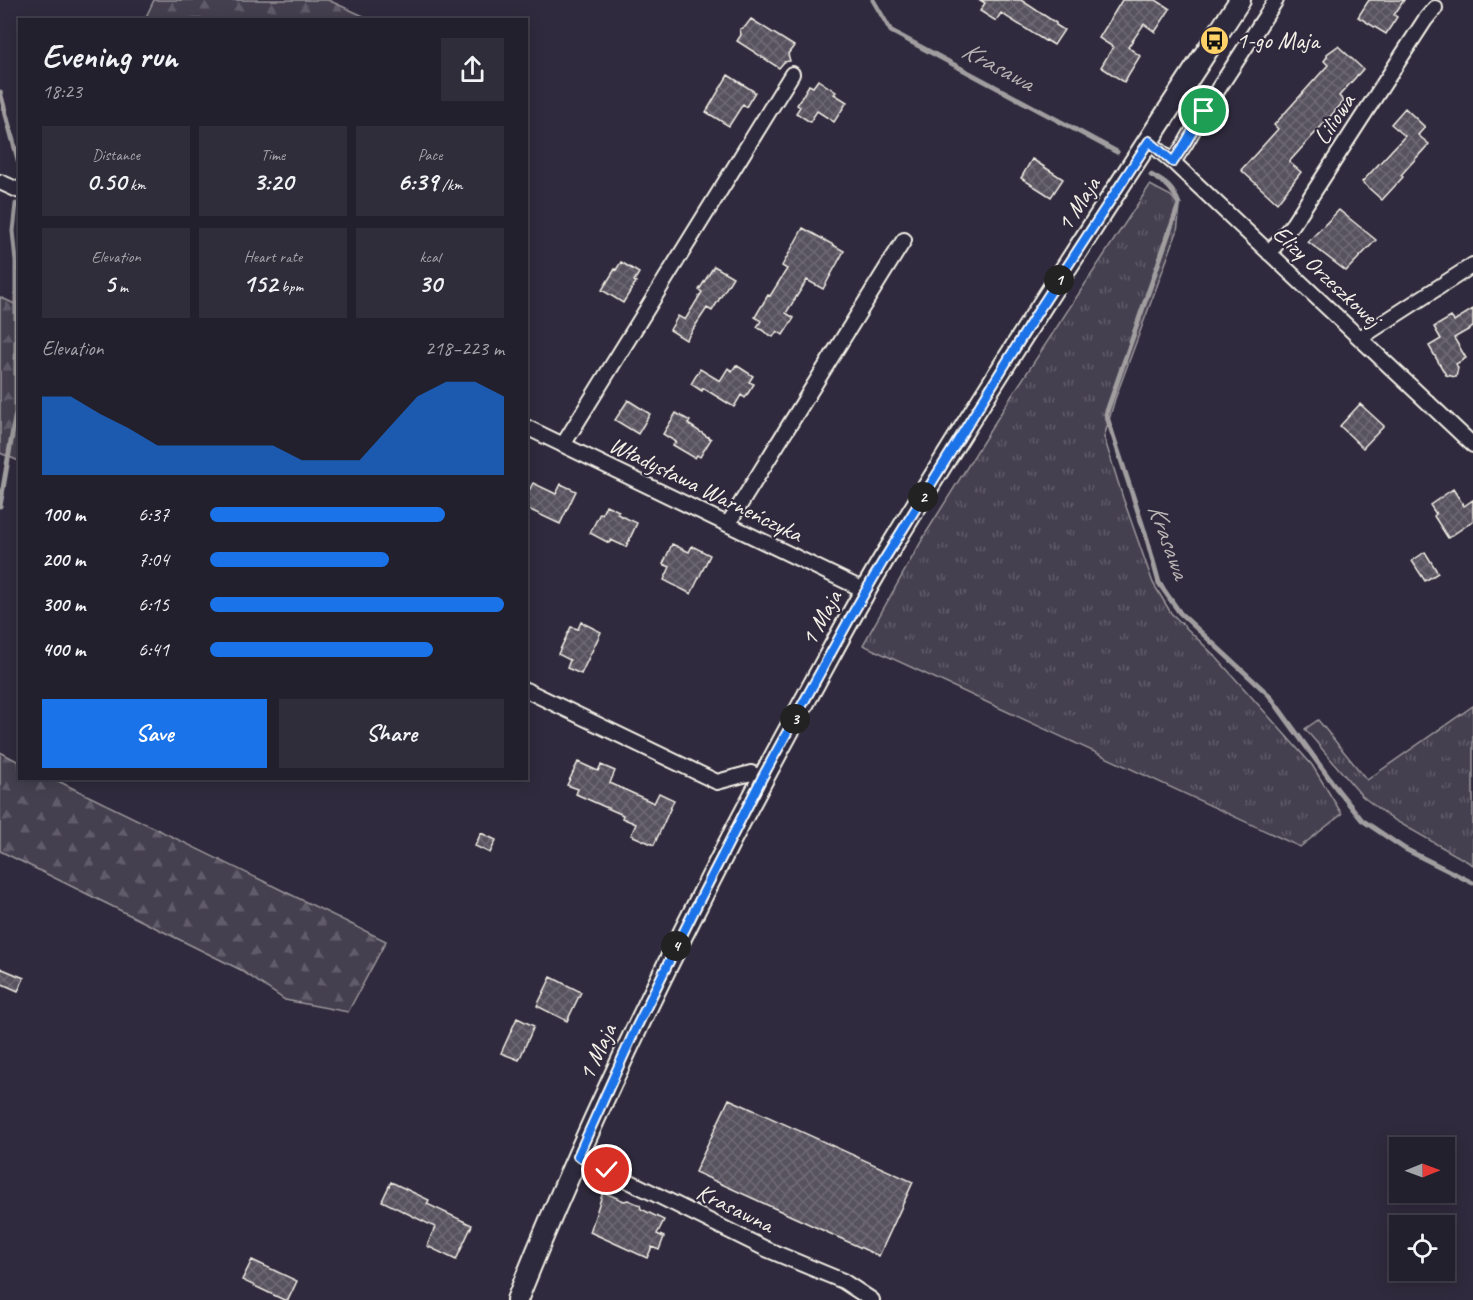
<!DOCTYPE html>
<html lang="en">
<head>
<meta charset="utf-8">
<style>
	:root { --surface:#23202e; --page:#2f2d3a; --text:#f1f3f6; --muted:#a3a3aa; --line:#403e4a; --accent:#1a73e8 }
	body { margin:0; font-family:Caveat,sans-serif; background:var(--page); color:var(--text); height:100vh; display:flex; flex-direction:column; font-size:22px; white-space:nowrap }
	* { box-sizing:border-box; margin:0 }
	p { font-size:20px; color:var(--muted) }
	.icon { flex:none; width:33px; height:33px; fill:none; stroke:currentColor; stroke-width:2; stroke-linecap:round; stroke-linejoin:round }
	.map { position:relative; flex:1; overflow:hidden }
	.sheet { position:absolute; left:18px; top:18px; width:510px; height:762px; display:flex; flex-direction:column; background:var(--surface); border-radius:0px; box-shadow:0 3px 15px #0003,0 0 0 2px var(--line) }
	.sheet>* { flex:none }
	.needle { width:39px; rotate:89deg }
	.buttons { position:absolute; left:1389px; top:1137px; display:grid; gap:12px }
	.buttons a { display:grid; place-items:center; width:66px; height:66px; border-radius:0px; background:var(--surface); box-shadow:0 3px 15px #0003,0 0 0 2px var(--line); font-size:30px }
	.pin { position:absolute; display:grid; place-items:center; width:51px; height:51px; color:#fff; margin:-26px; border:3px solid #fff; border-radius:50%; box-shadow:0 2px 6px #0007 }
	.km { position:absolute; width:30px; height:30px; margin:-15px; border-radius:50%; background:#222; color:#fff; font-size:16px; line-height:30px; text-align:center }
	.round { display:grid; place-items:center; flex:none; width:63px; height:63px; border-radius:0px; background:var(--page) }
	.summary { display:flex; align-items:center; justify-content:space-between; height:102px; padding:0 24px }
	h1 { font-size:33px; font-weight:600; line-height:45px }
	.stats { display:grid; grid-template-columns:repeat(3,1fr); gap:9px; height:102px; padding:6px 24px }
	.stats div { display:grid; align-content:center; border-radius:0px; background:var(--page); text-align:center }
	.stats b { font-size:26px; font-weight:600 }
	.stats small { font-size:16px; font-weight:400 }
	.stats p { font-size:16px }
	.chart { height:168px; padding:12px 24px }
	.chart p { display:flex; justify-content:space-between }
	.chart svg { width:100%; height:108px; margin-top:6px; fill:var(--accent); opacity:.7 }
	.action { display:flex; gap:12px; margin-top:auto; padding:12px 24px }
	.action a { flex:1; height:69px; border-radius:0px; background:var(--accent); color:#fff; font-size:24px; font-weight:600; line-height:69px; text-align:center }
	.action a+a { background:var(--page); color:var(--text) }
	ul { padding:0 24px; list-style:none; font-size:20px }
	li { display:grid; grid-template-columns:96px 72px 1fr; align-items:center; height:45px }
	li i { height:15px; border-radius:8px; background:var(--accent) }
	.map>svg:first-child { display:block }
	.grass { fill:url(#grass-tufts); stroke:#9c989c; stroke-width:1.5 }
	.forest { fill:url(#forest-firs); stroke:#9c989c; stroke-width:1.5 }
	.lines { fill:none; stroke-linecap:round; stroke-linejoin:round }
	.stream { stroke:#a19ea0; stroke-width:5 }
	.building { fill:url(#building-cross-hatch); stroke:#f4f1e8; stroke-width:1.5 }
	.street-casing { stroke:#f4f1e8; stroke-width:18 }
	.secondary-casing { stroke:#f4f1e8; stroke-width:24 }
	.street { stroke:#2f2a3d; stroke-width:14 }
	.secondary { stroke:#2f2a3d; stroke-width:20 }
	.route-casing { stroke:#fff; stroke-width:12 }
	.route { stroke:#1a73e8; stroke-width:8 }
	.labels { text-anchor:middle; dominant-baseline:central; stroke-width:4.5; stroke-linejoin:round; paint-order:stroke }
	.poi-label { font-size:24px; fill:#f4f1e8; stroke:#2f2a3d; text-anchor:start }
	.street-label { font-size:24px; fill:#f4f1e8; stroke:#2f2a3d }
	.water-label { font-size:26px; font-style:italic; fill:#b6b2b2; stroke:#2f2a3d }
</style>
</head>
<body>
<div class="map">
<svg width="1473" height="1300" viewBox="0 0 1473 1300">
	<defs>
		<pattern id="grass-tufts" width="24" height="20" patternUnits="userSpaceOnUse" patternTransform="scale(1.5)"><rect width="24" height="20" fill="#454050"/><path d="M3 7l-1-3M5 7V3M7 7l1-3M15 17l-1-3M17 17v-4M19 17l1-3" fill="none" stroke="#605c69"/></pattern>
		<pattern id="forest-firs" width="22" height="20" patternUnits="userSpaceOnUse" patternTransform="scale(1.5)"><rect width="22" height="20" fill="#454050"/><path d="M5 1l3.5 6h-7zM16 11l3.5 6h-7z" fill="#605c69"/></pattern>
		<pattern id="building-cross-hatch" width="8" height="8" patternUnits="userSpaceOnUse" patternTransform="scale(1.5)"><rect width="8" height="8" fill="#56525f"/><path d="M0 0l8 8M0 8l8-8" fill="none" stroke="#6f6b76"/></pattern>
	</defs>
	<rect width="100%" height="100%" fill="#2f2a3d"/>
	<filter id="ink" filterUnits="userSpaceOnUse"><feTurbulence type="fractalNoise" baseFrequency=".0167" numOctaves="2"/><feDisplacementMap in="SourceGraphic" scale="12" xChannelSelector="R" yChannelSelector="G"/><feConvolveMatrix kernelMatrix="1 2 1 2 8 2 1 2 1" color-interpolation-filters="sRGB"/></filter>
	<g filter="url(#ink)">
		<path class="grass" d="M1150,185l21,11 9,11 -3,25 -62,167 -11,38 19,61 30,85 18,30 44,43 97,109 30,49 -42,33 -437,-202 63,-112 83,-133z
			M1473,706v159l-84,-48 -27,-21 -57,-67 13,-9 49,60z"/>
		<path class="forest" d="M154,0h174l42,19h-225z
			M0,297l19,9v155l-19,-8z
			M0,752l19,10 1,16 34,1 332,162 -38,71 -63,-12 -46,-31 -239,-118z"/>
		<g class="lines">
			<path class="stream" d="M873,0l18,31 226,121
				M0,92l20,75
				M1151,175c15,8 22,13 28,29l-73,210 41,125 12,44 21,30 89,82 68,94 25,31 43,29 68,34
				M0,506l16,-94v-151l-3,-30 3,-27"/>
		</g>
		<path class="building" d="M980,0h41l35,23v2l8,5 -10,15 -8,-5 -1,1 -44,-28 -5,8 -16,-10 5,-8z
			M1122,0h34l14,9 -15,23 -11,-8 -16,23 12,9 -16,26 -23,-15 12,-20 -14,-9z
			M1369,0h35l-10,15 3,2 -11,17 -28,-17z
			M751,19l43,27 -6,8 2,7 -6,1 -5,6 -42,-27 4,-6 -1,-6 5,-2z
			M1338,46l25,23 -24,27 5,5 -55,61 12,10 -24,31 -36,-33 37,-41 -4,-4 54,-60 -4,-4 3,-4v-3z
			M728,75l27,17 -9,15 -3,-3 -14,22 -23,-14z
			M818,80l18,12 -2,2 13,8 -13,20 -17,-11 -7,11 -14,-9 4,-6 -3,-2 12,-20 4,2z
			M1405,108l20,19 -7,8 11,9 -20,22 -8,9 2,2 -21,23 -20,-18 43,-46 -14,-12z
			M1032,159l31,20 -12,18 -30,-19z
			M1339,210l37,30 -30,31 -38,-29z
			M803,228l41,23 -21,38 -16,-9 -21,33 8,5 -11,17 -6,-4 -4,6 -16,-10 4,-6 -6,-4 13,-22 2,1 17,-27 -5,-3z
			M621,262l18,11 -5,8 2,1 -13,21 -21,-13 13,-21 1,1z
			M714,266l19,11 -21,34 -5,-3 -21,32 -16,-10 8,-14 7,4 17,-28 -3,-2z
			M1473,309v18l-19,11 12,20 -10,6 2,4 -2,9 -10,-2 -17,-29 12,-7 -7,-12 17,-10 3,4z
			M736,365l17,11 -4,6 5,2 -9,14 -4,-3 -7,12 -31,-19 -1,3 -11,-7 9,-15 20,12 8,-13 4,3z
			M628,400l22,14 -12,20 -23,-14z
			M1360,404l24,22 -21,22 -23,-22z
			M676,413l14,8 -2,3 23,15 -11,18 -3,-2 -2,3 -22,-13 3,-3 -13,-8z
			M533,483l23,11 5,-10 15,7 -16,33 -34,-16v-12z
			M1453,489l11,17 9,-6v21l-25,17 -14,-22 2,-2 -6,-9z
			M606,505l13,6 -2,3 20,9 -11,24 -15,-7 -2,3 -19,-10 10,-20 2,1z
			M672,544l17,8 3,-6 18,9 -19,39 -27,-14 6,-13 -7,-3z
			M1425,552l13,21 -13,8 -13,-20z
			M581,622l20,10 -20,42 -14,-6 3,-8 -12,-6 13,-27 7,2z
			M578,762l20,9 3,-6 14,6 -5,12 44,20 5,-10 15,7 -20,45 -23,-10 5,-11 -14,-6 1,-3 -47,-21 2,-5 -11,-4z
			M481,833l15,7 -6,13 -15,-7z
			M0,968l24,10 -6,13 -18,-8z
			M551,977l30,15 -14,29 -30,-15z
			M517,1018l17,8 -15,34 -18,-7z
			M729,1099l184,83 -34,74 -184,-84z
			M391,1182l38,18 -2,4 45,21 -16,35 -29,-14 8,-19 -53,-26z
			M603,1192l21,9 4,-1 12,5 1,4 23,11 -7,14 7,3 -5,13 -7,-3 -5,11 -57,-26z
			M252,1260l45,21 -9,19h-4l-42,-20z"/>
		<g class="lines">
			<defs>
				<path id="street" d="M1149,142l24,20 300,283
					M1173,162l12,-18 19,-33 72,-111
					M0,182l20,9
					M1269,253l24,-29 132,-204 10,-12
					M1360,338l113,-73
					M526,427l340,164
					M563,445l229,-371
					M728,524l176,-284
					M526,690l191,92 34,-9 11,6
					M578,1156l188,93 77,32 29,19"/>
				<path id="secondary" d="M517,1300c62,-155 134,-306 211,-455 30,-58 61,-115 92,-172 20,-37 40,-74 62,-111 115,-190 237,-376 358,-562"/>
			</defs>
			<use href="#street" class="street-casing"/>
			<use href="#secondary" class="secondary-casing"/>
			<use href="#street" class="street"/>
			<use href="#secondary" class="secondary"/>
		</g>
	</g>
	<g class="lines" filter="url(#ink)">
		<defs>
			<path id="route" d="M607,1170l-29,-14 58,-128 60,-121 66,-129 87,-158 33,-57 155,-250 112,-172 24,21 12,-18 19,-33"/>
		</defs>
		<use href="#route" class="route-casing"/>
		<use href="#route" class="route"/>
	</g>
	<defs>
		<symbol id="bus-disc" viewBox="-11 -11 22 22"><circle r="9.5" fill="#ffd166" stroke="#2f2a3d"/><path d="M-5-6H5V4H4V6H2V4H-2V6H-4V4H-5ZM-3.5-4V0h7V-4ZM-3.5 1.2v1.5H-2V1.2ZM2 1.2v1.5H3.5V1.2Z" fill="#111"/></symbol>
	</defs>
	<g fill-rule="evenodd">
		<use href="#bus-disc" x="1198" y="24" width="33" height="33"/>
	</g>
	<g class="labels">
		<g class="poi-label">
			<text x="1236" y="40">1-go Maja</text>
		</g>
		<g class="street-label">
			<text transform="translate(1334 119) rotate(-57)">Liliowa</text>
			<text transform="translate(1078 204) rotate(-57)">1 Maja</text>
			<text transform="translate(1327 276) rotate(43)">Elizy Orzeszkowej</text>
			<text transform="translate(706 489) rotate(26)">Władysława Warneńczyka</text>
			<text transform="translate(821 618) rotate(-61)">1 Maja</text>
			<text transform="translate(597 1052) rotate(-65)">1 Maja</text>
			<text transform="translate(735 1208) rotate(26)">Krasawna</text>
		</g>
		<g class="water-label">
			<text transform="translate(998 66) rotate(28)">Krasawa</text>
			<text transform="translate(1169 541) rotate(70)">Krasawa</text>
		</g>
	</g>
</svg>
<div class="buttons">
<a><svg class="needle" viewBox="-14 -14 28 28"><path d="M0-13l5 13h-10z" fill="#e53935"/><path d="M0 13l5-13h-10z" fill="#a3a3aa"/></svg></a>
<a><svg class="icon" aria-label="locate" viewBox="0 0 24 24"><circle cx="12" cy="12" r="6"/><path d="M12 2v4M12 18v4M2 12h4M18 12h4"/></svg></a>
</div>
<div class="pin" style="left:1204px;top:111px;background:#1e9e55"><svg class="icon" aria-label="arrive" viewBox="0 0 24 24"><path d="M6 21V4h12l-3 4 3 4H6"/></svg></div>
<div class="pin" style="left:607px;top:1170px;background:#d93025"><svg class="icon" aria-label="check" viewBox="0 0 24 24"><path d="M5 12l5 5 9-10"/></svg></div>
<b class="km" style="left:1059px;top:280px">1</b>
<b class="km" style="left:923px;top:497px">2</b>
<b class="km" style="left:795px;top:719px">3</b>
<b class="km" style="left:676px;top:946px">4</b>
<section class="sheet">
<div class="summary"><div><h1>Evening run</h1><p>18:23</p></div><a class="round"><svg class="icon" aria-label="share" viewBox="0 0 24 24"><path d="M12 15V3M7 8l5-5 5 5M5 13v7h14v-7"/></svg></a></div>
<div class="stats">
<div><p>Distance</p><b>0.50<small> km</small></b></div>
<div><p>Time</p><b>3:20</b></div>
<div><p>Pace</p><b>6:39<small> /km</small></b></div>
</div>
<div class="stats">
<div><p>Elevation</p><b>5<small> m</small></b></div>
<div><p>Heart rate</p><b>152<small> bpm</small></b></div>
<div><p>kcal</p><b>30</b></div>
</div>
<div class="chart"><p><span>Elevation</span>218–223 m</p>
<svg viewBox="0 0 160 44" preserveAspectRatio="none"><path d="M0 44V12L10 12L20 19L30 25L40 32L50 32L60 32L70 32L80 32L90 38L100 38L110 38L120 25L130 12L140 6L150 6L160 12V44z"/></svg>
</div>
<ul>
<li><b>100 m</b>6:37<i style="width:80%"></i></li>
<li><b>200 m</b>7:04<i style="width:61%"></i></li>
<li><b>300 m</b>6:15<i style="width:100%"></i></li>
<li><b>400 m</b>6:41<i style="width:76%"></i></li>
</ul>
<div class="action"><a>Save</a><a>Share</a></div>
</section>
</div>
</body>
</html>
